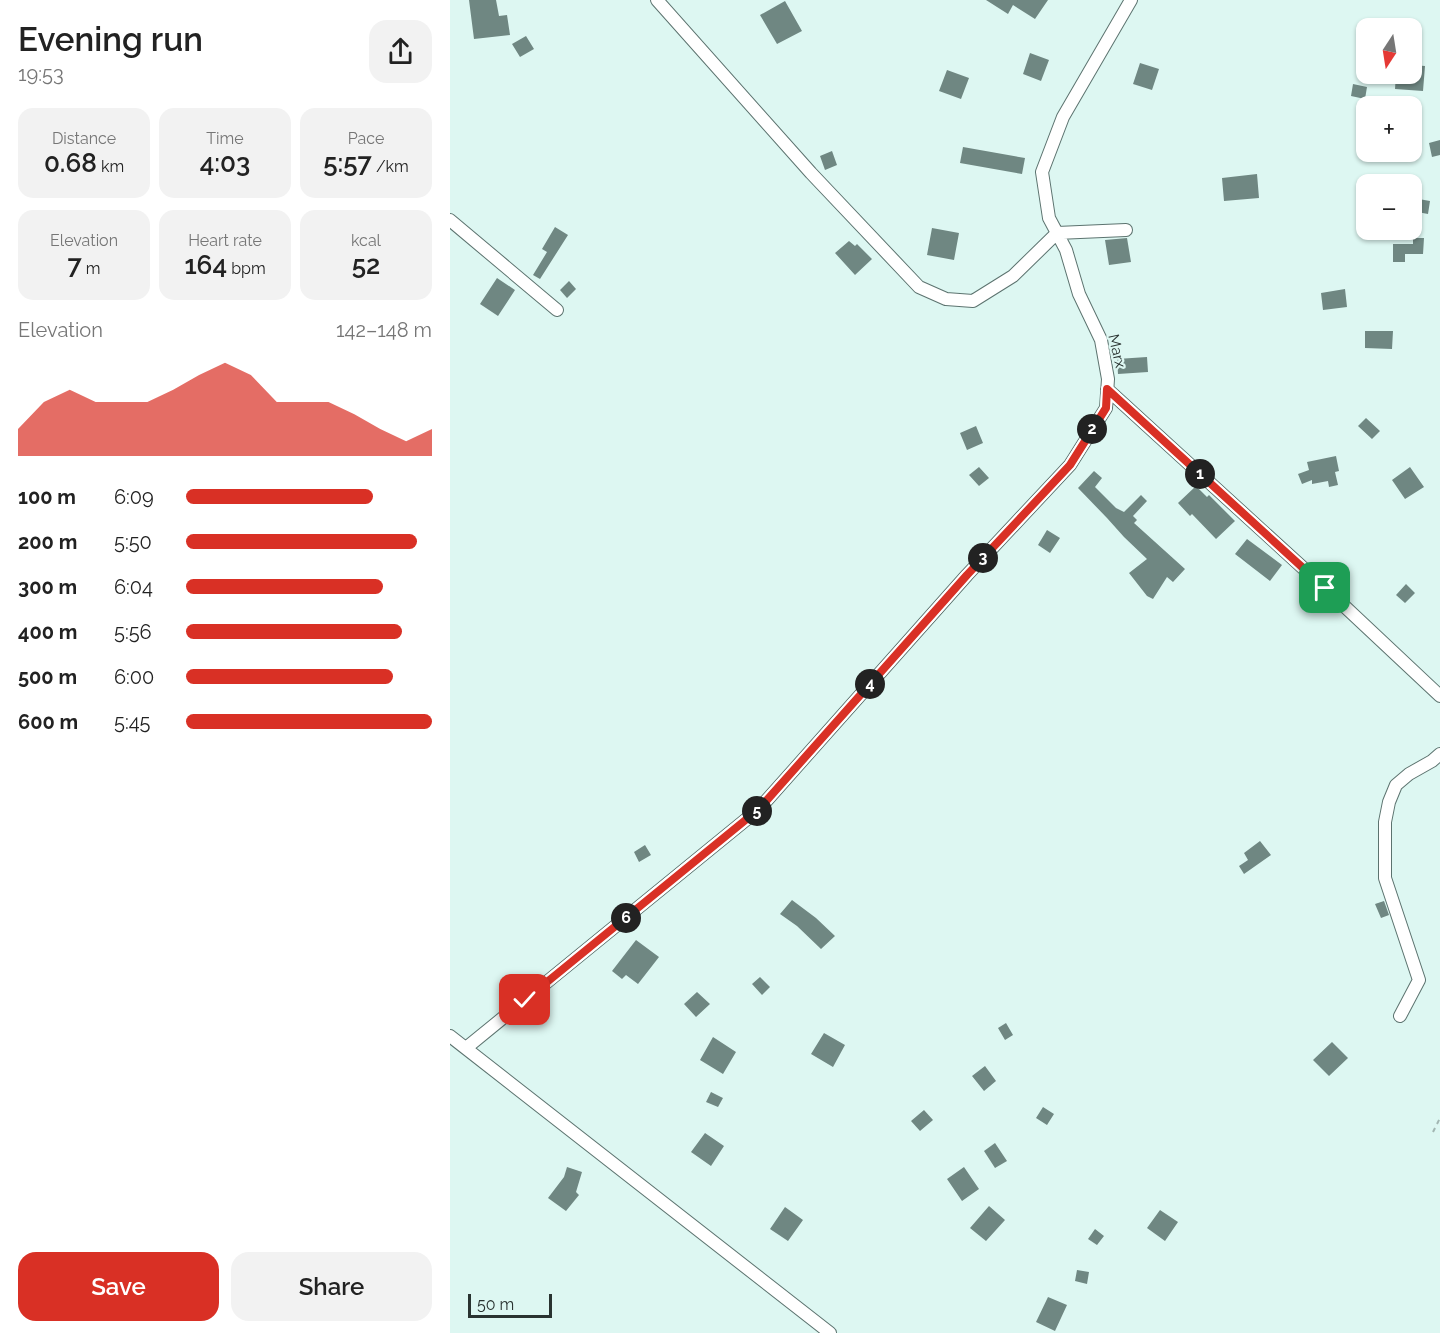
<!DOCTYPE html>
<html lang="en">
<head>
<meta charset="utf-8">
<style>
	:root { --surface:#fff; --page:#f2f2f2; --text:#222; --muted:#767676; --accent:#d93025 }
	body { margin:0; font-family:Raleway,sans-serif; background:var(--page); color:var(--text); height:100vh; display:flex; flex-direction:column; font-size:22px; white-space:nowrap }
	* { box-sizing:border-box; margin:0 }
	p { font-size:20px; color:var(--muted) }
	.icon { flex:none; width:33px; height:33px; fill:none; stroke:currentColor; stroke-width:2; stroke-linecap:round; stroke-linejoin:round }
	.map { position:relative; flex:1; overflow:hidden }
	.side { display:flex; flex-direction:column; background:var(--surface); width:450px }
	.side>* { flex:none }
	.needle { width:39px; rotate:192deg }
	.controls { position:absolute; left:906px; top:18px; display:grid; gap:12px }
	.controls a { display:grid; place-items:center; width:66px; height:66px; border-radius:12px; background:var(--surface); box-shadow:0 2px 4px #0004; font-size:30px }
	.scale { position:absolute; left:18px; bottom:15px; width:84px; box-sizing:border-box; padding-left:6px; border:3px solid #293331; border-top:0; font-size:16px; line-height:21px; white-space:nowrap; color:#293331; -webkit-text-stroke:4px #ddf7f2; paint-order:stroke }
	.pin { position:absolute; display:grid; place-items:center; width:51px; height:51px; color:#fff; margin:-26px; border-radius:12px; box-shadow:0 3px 9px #0006 }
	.km { position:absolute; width:30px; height:30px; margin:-15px; border-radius:50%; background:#222; color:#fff; font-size:16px; line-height:30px; text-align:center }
	.round { display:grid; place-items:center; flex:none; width:63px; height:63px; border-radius:18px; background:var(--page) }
	.headline { display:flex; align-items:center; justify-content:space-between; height:102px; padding:0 18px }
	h1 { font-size:33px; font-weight:600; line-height:45px }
	.stats { display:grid; grid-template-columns:repeat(3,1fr); gap:9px; height:102px; padding:6px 18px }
	.stats div { display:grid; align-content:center; border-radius:15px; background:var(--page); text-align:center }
	.stats b { font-size:26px; font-weight:600 }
	.stats small { font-size:16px; font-weight:400 }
	.stats p { font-size:16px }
	.chart { height:168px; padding:12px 18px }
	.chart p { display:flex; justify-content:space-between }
	.chart svg { width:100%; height:108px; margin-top:6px; fill:var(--accent); opacity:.7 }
	.cta { display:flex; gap:12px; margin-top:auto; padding:12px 18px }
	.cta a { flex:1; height:69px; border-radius:18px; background:var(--accent); color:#fff; font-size:24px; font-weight:600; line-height:69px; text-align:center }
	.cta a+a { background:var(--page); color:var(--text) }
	ul { padding:0 18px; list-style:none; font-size:20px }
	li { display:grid; grid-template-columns:96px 72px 1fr; align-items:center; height:45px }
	li i { height:15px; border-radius:8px; background:var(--accent) }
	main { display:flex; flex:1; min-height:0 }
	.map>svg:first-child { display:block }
	.building { fill:#6f8782 }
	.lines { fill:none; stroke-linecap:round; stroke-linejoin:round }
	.minor-casing { stroke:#5c736f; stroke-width:14 }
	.path { stroke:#a2b6b2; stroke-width:2; stroke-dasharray:4.5 4.5; stroke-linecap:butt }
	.minor { stroke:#fff; stroke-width:12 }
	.route-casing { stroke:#fff; stroke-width:12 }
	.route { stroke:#d93025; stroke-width:8 }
	.labels { text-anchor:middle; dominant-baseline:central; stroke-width:4.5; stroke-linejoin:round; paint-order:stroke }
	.street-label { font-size:15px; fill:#293331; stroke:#ddf7f2 }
</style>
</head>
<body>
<main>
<section class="side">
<div class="headline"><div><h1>Evening run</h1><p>19:53</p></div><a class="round"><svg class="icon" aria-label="share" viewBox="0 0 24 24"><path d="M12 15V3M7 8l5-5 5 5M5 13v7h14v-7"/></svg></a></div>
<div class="stats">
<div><p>Distance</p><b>0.68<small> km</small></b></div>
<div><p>Time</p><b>4:03</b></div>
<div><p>Pace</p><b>5:57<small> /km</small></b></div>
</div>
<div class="stats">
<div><p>Elevation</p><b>7<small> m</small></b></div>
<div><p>Heart rate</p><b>164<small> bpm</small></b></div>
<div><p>kcal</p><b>52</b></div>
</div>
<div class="chart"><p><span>Elevation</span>142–148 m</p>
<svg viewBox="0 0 160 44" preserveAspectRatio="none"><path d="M0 44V33L10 22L20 17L30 22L40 22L50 22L60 17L70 11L80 6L90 11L100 22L110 22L120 22L130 27L140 33L150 38L160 33V44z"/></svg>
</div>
<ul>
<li><b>100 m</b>6:09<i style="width:76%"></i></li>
<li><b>200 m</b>5:50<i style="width:94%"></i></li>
<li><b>300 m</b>6:04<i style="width:80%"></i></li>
<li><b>400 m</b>5:56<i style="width:88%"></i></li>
<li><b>500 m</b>6:00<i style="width:84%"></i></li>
<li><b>600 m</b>5:45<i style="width:100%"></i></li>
</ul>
<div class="cta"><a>Save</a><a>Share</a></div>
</section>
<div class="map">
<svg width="990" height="1333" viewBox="0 0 990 1333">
	<rect width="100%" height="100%" fill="#ddf7f2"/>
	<path class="building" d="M19,0h27l3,16 8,-1 3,20 -36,4z
		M536,0h62l-13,19 -22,-14 -5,9z
		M335,1l17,30 -25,13 -17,-29z
		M76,36l8,13 -14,8 -8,-13z
		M580,53l19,7 -8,21 -18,-7z
		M690,63l19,6 -7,21 -19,-6z
		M962,65l13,1 -2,25 -28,-2 1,-15h16z
		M497,70l22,8 -8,21 -22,-8z
		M903,84l14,3 -2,12 -14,-3z
		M990,140v15l-8,2 -3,-14z
		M513,147l62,11 -3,16 -62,-11z
		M382,151l5,14 -12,5 -5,-14z
		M807,174l2,24 -35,3 -2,-23z
		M963,198l17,3 -2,13 -16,-3z
		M105,227l13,8 -28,44 -7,-4 14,-23 -5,-3z
		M482,228l27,5 -5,27 -27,-5z
		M677,238l4,24 -22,3 -4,-25z
		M963,238h11l-1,16h-18v8h-12v-18h20z
		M399,241l6,5 2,-2 15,15 -17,16 -20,-22z
		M47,278l18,12 -17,26 -18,-12z
		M119,281l7,8 -9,9 -7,-8z
		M895,289l2,18 -24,3 -2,-17z
		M915,331h28l-1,18 -27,-1z
		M697,357l1,15 -30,2 -1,-15z
		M916,418l14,13 -8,8 -14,-13z
		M526,426l7,17 -16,7 -7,-17z
		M886,456l3,15 -4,1 3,13 -9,2 -1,-6 -16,3v-4l-10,4 -4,-10 11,-4 -2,-8z
		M529,467l10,11 -10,8 -10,-11z
		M960,467l14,20 -19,12 -13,-19z
		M644,471l8,7 -7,9 21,21 8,4 17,-17 6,6 -14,15 4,4 -3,3 51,46 -12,13 -6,-5 -14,22 -6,-3 -18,-23 18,-14 -23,-22 -17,-19 -29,-30z
		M746,486l11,11 2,-2 26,26 -19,18 -24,-25 -2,2 -12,-13z
		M597,530l13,8 -10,15 -12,-8z
		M797,539l35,26 -12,16 -35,-27z
		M956,584l9,9 -10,10 -9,-8z
		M810,841l11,14 -27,19 -5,-8 9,-6 -4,-7z
		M195,845l6,10 -12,7 -5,-10z
		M342,900l24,18 19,18 -14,13 -24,-23 -17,-12z
		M934,901l5,14 -8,3 -6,-14z
		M186,940l23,17 -21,27 -12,-9 -4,4 -10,-8z
		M310,977l10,10 -8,8 -10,-11z
		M247,992l13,12 -14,13 -12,-13z
		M556,1023l7,12 -8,5 -7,-12z
		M374,1033l21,12 -12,22 -22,-13z
		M263,1037l23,15 -13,22 -23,-14z
		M882,1042l16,16 -19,18 -16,-16z
		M535,1066l11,15 -12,10 -12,-15z
		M261,1092l12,6 -5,9 -12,-5z
		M593,1107l11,7 -7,11 -11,-7z
		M474,1110l9,10 -13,11 -9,-10z
		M255,1133l19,13 -13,20 -20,-14z
		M545,1143l12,18 -12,7 -11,-17z
		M117,1167l15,5 -6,20 3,3 -13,16 -18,-13 16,-21z
		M514,1167l15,22 -17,12 -15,-22z
		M539,1206l16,14 -19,21 -16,-13z
		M335,1207l18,13 -15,21 -18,-12z
		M710,1210l18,12 -13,19 -18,-13z
		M645,1229l9,7 -7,9 -9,-6z
		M627,1270l12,2 -2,12 -12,-3z
		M598,1297l19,8 -12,26 -19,-9z"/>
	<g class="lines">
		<defs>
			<path id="minor" d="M207,0l154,173 108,114 27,12 27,2 40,-25 44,-43 69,-3
				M0,220l107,90
				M657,389l218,199 115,108
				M950,1016l19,-36 -34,-102v-56l4,-20 7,-17 13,-11 23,-13 8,-7
				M0,1036l380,297
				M16,1048l293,-239 208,-234 103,-110 36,-57 2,-29 -7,-39 -22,-46 -13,-44 -17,-32 -7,-46 21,-55 68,-117"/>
		</defs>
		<use href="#minor" class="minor-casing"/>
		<path class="path" d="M983,1132l7,-14"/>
		<use href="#minor" class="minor"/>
	</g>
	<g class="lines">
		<defs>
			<path id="route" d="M75,1000l234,-191 208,-234 103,-110 36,-57 1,-19 218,199"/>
		</defs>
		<use href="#route" class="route-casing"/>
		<use href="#route" class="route"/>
	</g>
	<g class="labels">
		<g class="street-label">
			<text transform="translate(667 351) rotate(77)">Marx</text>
		</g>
	</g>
</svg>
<div class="controls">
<a><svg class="needle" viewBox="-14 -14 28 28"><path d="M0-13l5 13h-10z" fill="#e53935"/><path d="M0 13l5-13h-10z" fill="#767676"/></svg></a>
<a>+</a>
<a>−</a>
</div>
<div class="scale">50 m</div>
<div class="pin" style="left:875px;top:588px;background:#1e9e55"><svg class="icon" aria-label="arrive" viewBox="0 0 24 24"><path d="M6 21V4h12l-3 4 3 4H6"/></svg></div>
<div class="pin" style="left:75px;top:1000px;background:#d93025"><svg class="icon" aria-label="check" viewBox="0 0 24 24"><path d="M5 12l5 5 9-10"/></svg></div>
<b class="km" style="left:750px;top:474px">1</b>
<b class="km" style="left:642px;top:429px">2</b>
<b class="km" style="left:533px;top:558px">3</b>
<b class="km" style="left:420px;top:684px">4</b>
<b class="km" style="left:307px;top:811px">5</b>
<b class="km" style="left:176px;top:918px">6</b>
</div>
</main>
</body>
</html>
